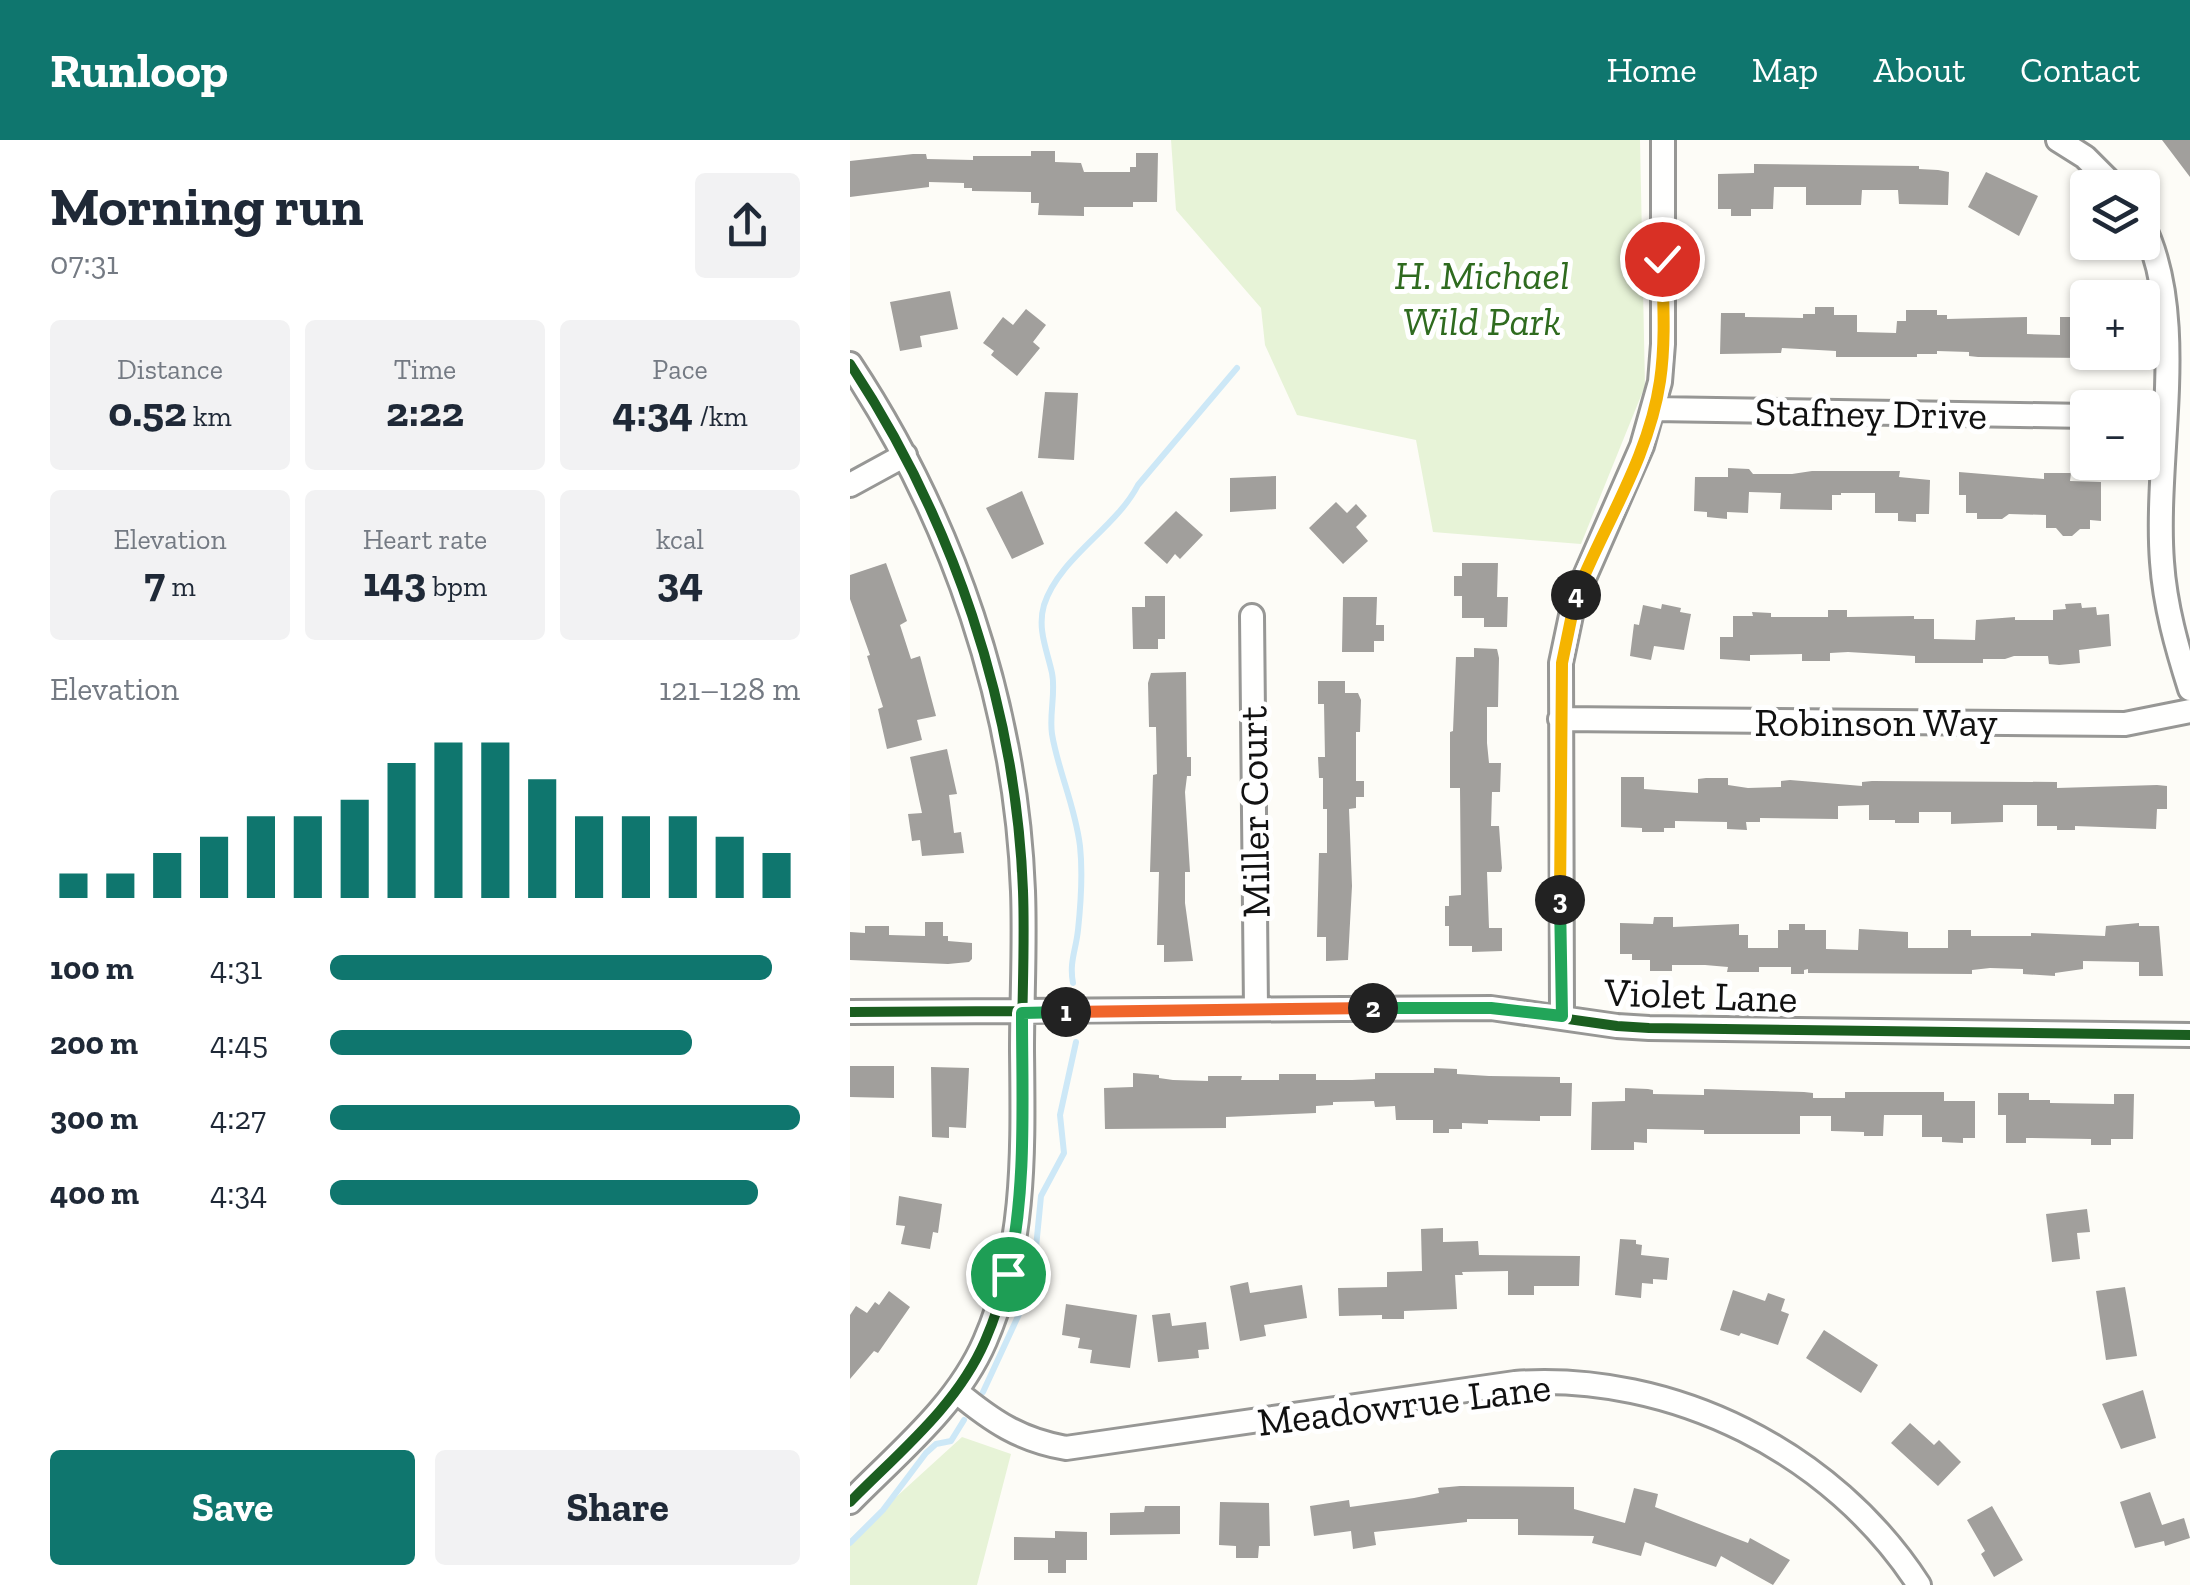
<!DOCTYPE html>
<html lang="en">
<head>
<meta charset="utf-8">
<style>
	:root { --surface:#fff; --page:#f2f2f3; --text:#1f2937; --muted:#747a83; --accent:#0f766e }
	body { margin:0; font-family:"Zilla Slab",serif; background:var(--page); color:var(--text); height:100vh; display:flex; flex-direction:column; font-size:38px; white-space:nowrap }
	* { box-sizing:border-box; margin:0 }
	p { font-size:32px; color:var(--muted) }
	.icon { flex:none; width:55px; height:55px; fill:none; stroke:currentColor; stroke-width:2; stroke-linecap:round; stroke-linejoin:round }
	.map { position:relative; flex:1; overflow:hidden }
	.sheet { display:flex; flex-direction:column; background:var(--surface); width:850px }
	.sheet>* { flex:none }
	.controls { position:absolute; left:1220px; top:30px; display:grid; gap:20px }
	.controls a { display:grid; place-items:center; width:90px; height:90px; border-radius:10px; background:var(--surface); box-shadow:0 2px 8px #0004; font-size:50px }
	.pin { position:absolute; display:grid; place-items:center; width:85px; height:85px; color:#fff; margin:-42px; border:5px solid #fff; border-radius:50%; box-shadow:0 2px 10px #0007 }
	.km { position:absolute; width:50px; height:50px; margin:-25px; border-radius:50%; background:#222; color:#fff; font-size:28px; line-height:50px; text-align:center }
	.round { display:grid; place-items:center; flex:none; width:105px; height:105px; border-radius:10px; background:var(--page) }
	.head { display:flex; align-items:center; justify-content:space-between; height:170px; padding:0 50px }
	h1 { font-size:55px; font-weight:700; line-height:75px }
	.stats { display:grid; grid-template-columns:repeat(3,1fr); gap:15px; height:170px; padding:10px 50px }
	.stats div { display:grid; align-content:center; border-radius:10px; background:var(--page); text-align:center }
	.stats b { font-size:42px; font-weight:700 }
	.stats small { font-size:28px; font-weight:400 }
	.stats p { font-size:28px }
	.chart { height:280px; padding:20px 50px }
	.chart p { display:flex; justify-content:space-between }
	.chart svg { width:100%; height:180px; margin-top:10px; stroke:var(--accent); stroke-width:6 }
	.cta { display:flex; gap:20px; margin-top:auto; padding:20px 50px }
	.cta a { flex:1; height:115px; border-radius:10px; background:var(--accent); color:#fff; font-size:40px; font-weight:700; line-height:115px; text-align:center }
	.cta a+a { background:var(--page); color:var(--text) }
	ul { padding:0 50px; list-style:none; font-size:32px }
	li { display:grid; grid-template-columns:160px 120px 1fr; align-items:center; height:75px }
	li i { height:25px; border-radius:12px; background:var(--accent) }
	header { display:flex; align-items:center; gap:60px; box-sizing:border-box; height:140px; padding:0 50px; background:var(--accent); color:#fff }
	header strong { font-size:48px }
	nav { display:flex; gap:55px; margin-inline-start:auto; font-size:35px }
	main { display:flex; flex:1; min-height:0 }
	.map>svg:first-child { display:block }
	.green { fill:#e7f3d7 }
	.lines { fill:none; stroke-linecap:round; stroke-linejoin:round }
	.stream { stroke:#cde8f7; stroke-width:6 }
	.building { fill:#a19f9c }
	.minor-casing { stroke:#979795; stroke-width:28 }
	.minor { stroke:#fffffe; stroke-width:22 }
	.cycleway-casing { stroke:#fff; stroke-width:16 }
	.cycleway { stroke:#1b5e20; stroke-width:10 }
	.split-1-casing { stroke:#fff; stroke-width:20 }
	.split-2-casing { stroke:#fff; stroke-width:20 }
	.split-3-casing { stroke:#fff; stroke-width:20 }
	.split-4-casing { stroke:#fff; stroke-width:20 }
	.split-5-casing { stroke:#fff; stroke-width:20 }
	.split-1 { stroke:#22a559; stroke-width:12 }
	.split-2 { stroke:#f0652b; stroke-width:12 }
	.split-3 { stroke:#22a559; stroke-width:12 }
	.split-4 { stroke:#f5b400; stroke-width:12 }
	.split-5 { stroke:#f5b400; stroke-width:12 }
	.labels { text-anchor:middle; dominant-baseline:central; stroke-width:10; stroke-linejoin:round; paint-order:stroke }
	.park-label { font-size:40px; font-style:italic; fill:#2f6b1f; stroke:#fff }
	.street-label { font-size:40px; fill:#111; stroke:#fff }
</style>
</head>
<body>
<header>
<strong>Runloop</strong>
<nav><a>Home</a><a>Map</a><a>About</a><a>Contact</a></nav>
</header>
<main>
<section class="sheet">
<div class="head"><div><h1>Morning run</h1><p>07:31</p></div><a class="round"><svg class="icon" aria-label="share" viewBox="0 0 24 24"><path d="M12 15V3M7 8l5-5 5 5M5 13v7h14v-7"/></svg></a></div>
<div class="stats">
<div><p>Distance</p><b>0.52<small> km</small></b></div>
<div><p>Time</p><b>2:22</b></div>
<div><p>Pace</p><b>4:34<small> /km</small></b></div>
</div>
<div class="stats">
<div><p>Elevation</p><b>7<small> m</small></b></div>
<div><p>Heart rate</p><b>143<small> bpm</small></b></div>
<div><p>kcal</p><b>34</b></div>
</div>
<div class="chart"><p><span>Elevation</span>121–128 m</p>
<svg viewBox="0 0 160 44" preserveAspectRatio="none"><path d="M5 44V38M15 44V38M25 44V33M35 44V29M45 44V24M55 44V24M65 44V20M75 44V11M85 44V6M95 44V6M105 44V15M115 44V24M125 44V24M135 44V24M145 44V29M155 44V33"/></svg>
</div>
<ul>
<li><b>100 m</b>4:31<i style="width:94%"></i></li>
<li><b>200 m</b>4:45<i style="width:77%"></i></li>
<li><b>300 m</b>4:27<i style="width:100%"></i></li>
<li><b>400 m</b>4:34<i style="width:91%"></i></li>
</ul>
<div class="cta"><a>Save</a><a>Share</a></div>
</section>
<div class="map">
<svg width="1340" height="1445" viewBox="0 0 1340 1445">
	<rect width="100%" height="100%" fill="#fdfcf7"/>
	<path class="green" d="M321,0h469l5,246 -64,158 -148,-12 -17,-92 -119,-25 -32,-70 -4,-37 -85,-98z
		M112,1297l49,17 -34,131h-127v-46z"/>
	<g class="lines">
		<path class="stream" d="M223,843c-4,-21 3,-33 5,-53 3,-28 5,-56 2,-84 -5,-41 -22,-75 -28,-112 -3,-20 4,-41 0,-61 -5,-23 -15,-44 -8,-68 15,-47 72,-77 94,-120l99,-117
			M133,1252l37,-80 15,-54 6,-62 23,-43 -4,-38 16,-73
			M0,1403l33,-33 43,-57 10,-9 15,-3 13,-21"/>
	</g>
	<path class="building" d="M1312,0h28v37z
		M181,11h24v11l26,1 3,9h46v-5h6v-14h22l-1,49h-24v5h-49v9l-46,-1 1,-12h-8v-11l-59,-1v-3h-8v-5l-35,-1v5l-79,10v-36l63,-7h13l1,5 46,1v-4h58z
		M904,24l165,2v3l19,1 11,2 -1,33 -49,-1 -1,-14h-36l-1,15h-55v-18h-32l-1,22h-22v7h-20v-7h-13v-35l36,-1z
		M1136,32l52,24 -19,40 -51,-29z
		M100,151l8,38 -38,7 2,11 -22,4 -10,-49z
		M965,167h19v8h23v17l39,1 1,-12h9v-11h31v5h10v4l80,-2v17l33,1v-18h28v41l-110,-1 -9,-1v-4l-32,-1v3h-20v3h-81v-6l-54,-3 -1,5 -61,1 1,-41h24v4l58,1v-4h12z
		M176,169l20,16 -13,17 7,6 -23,28 -26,-21 3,-4 -11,-8 20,-26 10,8z
		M195,252l33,1 -4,67 -36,-2z
		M878,328l21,1 4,5h39l20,-3h88l-1,6 31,3 -1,34h-13v8l-18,-1v-8h-23v-20h-34v2h-9v15l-52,-1 1,-16 -32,-1 -1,21 -21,-1v7l-20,-2v-5l-13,-1 1,-34h33z
		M1109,332l85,7v-6h27l-1,8 31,1v39l-11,-1v9h-10l-8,7h-9l-7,-8h-10v-13l-37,-1 -7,5h-25v-6h-11v-18h-7z
		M426,336v33l-46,3v-34z
		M172,351l22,53 -32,15 -26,-51z
		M486,362l11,11 9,-9 11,12 -11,11 12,14 -25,23 -34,-36z
		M326,371l27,24 -23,24 -5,-5 -8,10 -23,-21z
		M36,423l21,58 -7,4 11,34 9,-3 16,60 -19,4 5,20 -35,9 -9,-40 5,-2 -16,-51 3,-1 -20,-56v-24z
		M612,423h36l-1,34h11l-1,30h-23v-9h-22v-22h-8v-20h8z
		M295,456h20v43h-7v10h-25l-1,-42h13z
		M493,457h34l-1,28h8v16h-10v11h-32z
		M1231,463l1,5 14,-1 1,8 12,-1 2,32 -32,4 1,13 -21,2 -10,-1 -1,-8h-34l-9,3h-22v4h-68v-7l-67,-4 -18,1v8h-28v-7l-52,1v6l-30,-2v-22h13v-21h20l-1,-4 19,1v4h57v-7h19v7l67,-1v3h20v20l41,1 1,-20 39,-3v3h38v-10l13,-1 -1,-5z
		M812,464l19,4 -1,4 11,2 -7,36 -30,-4 -3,14 -21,-4 4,-32 5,1 4,-20 18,4z
		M624,508l23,1 2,9 -1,49h-11v36l2,20h12l-1,29h-8l-1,34h8l3,42 -1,4h-14l2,56h13v23l-30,1v-6h-23v-20h-4v-20h4v-10l12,-1 -1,-107h-10v-56l3,-1 3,-74h18z
		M336,532l1,85h4v19h-4l-2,16 5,80h-5v31l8,58 -29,1v-17h-7l2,-73h-9l3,-97 4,-1 -1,-47h-7l-1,-44 3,-10z
		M468,541h27v12h13l3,7 -1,32h-4v49h8v16h-8v11l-7,1 3,77 -4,74 -22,1v-24h-9l2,-84h8v-44h-4v-31h-4l-1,-21h7l-1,-53h-6z
		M97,609l10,45 -8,1 5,38 7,-1 3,21 -42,3 -2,-16 -8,1 -4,-27 14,-1 -12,-56z
		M771,637h23v12l54,4v-14l8,-1h22v7l20,3 33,-1v-6l9,-1 72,6v-4l10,-1 185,1v6l100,-3 10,1v23h-10l-1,20 -81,-3v4h-18v-4h-20v-21h-34v17l-52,2v-12h-32v11h-24v-3h-26v-15l-31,1v13l-78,-1v4h-14l1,8 -20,-1v-7l-52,-1v7h-11v4h-22v-4l-21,-1z
		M804,777h19v10l66,-3v11h9v13h30v-18h11v-6h16v6h21v19l32,1 1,-21 49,3v16h40v-18h23v6h60v-3l74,3 1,-10 33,-3v3h20l4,50h-24v-14l-56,-1v8l-28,4v3l-32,-2v-5l-33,-1 -18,2v4l-164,-1v-4l-4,1v4h-13v-7h-32v5h-32l1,-5 -23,-2h-33v6h-22v-11h-18v-6h-12v-31l33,1z
		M75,782h18v14h5v5l24,2v16l-3,3 -21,2 -98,-4v-28l15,1v-7h24v9l36,1z
		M0,926h44v32l-44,-1z
		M81,927l38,1 -3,60 -17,-1v11l-17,-1z
		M584,928l23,1v5l32,2 71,1v6h12l-1,33h-31v5l-52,-1v4l-26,-1v6h-13v4h-16v-13h-37l-1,-14 -20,1 -1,-6 -41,1v3l-17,1v7l-90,4v11l-121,1 -1,-41 29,-1v-14l26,2v3l14,2 35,1v-5h34l-1,4h38v-6h37v6h36l23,-1v-6h59z
		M775,948l23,1 5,1v4l51,1v-6l100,3 9,1v5h32v-6h99v9h31v37h-12v5l-21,-1v-5h-20v-22h-38l-1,21h-19v-4l-33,-1v-15h-31v18h-96v-4l-57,-1v14l-13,-1v8h-43l1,-48 33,-1z
		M1148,953h31v7h21v3l64,1v-10h20l-1,45h-22v6h-20v-6l-65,-1v5h-20v-28h-8z
		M49,1056l43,8 -4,29 -5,-1 -3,17 -29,-5 4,-18 -9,-1z
		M1237,1069l3,23 -13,1 3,26 -28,3 -6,-48z
		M593,1088v14l35,-1 1,14 101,1 -1,30h-45v9h-26v-24l-46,1 1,3h-8l2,34 -53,2v8h-22v-4l-43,1 -1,-28 49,-1v-15l35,-1 -1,-42z
		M770,1099l16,1v4l6,1 -1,10 28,3 -2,22 -14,-1v5l-11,-1 -1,15 -26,-3z
		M398,1142l2,11 52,-8 5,33 -43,7 2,11 -26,5 -10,-55z
		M1275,1147l12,69 -31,4 -10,-69z
		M883,1150l32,11 3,-8 17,6 -4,12 8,3 -11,31 -37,-12 -2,3 -19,-6z
		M39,1151l21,16 -32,46 -4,-2 -24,28v-64l6,-9 11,7 8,-11 4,3z
		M216,1164l71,11 -7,53 -40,-5 2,-13 -14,-2 2,-10 -18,-3z
		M320,1173l2,13 34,-4 3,27 -11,1 1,8 -41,4 -6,-47z
		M974,1190l54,35 -17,28 -55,-35z
		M1293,1250l13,48 -35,11 -19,-45z
		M1060,1283l24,22 5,-5 22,22 -23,24 -47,-43z
		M610,1346l114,1v22l51,14 9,-35 24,6 -3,13 93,36 2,-5 40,22 -17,25 -52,-29 -5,11 -71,-25 -4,14 -49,-13 2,-7 -76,-1v-16h-51v3l-93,10 2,13 -23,4 -2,-18 -37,5 -4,-30 39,-6 1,7 64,-9 25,-5 -1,-5z
		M1300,1352l12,33 22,-7 6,20 -25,8 -1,-5 -29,7 -15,-46z
		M370,1362l49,1 1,43h-11l-1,12h-22v-12l-17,-1z
		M295,1366h35v28l-70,1v-22l34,-1z
		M1142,1366l31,54 -29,17 -13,-23 4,-3 -18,-31z
		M205,1391l32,1v28h-21v13h-18v-13h-34v-23l41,1z"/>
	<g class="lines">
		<defs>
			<path id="minor" d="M1208,0l27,17 31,31
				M1292,83c48,95 12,232 20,339 3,44 15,86 28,127
				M0,224c102,154 166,341 173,527 2,53 -1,106 -1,159 1,100 4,197 -37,291 -28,65 -87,112 -135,161
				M804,269l434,7
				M0,345l55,-30
				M402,476l4,392
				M710,579l565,5 65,-13
				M0,872l641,-4 126,18 32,2 541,7
				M712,876l-1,-353 13,-62 68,-155 18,-64 3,-38v-204
				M107,1252c35,29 63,48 109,56l449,-65c158,-11 318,69 404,202"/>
		</defs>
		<use href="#minor" class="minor-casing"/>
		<use href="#minor" class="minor"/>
		<defs>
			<path id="cycleway" d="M0,224c102,154 166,341 173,527 2,53 -1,106 -1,159 1,100 4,197 -37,291 -28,65 -87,112 -135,161
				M0,872l641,-4 126,18 32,2 541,7"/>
		</defs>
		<use href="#cycleway" class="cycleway-casing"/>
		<use href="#cycleway" class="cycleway"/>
	</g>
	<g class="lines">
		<defs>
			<path id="split-1" d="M158,1134c19,-86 14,-173 14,-261l44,-1"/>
			<path id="split-2" d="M216,872l307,-4"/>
			<path id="split-3" d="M523,868h118l71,8 -2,-116"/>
			<path id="split-4" d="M710,760l2,-237 14,-68"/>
			<path id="split-5" d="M726,455c28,-70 73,-138 84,-214 6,-40 3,-82 2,-122"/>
		</defs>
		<use href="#split-1" class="split-1-casing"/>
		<use href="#split-2" class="split-2-casing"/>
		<use href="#split-3" class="split-3-casing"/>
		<use href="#split-4" class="split-4-casing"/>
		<use href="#split-5" class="split-5-casing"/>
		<use href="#split-1" class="split-1"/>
		<use href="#split-2" class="split-2"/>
		<use href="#split-3" class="split-3"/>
		<use href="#split-4" class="split-4"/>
		<use href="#split-5" class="split-5"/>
	</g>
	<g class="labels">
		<g class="park-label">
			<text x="632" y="135">H. Michael<tspan x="632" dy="46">Wild Park</tspan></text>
		</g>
		<g class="street-label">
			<text transform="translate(1021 273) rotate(1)">Stafney Drive</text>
			<text x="1026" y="582">Robinson Way</text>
			<text transform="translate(404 672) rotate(-91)">Miller Court</text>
			<text transform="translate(851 855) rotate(2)">Violet Lane</text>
			<text transform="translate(554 1264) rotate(-7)">Meadowrue Lane</text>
		</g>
	</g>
</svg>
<div class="controls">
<a><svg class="icon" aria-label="layers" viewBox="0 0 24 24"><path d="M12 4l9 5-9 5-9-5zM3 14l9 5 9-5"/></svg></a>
<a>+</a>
<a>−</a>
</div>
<div class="pin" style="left:158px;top:1134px;background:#1e9e55"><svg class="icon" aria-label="arrive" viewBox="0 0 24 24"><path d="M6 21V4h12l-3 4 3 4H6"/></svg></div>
<div class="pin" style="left:812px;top:119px;background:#d93025"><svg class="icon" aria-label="check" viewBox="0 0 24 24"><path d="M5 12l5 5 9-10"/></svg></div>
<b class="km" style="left:216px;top:872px">1</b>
<b class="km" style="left:523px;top:868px">2</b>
<b class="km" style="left:710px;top:760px">3</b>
<b class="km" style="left:726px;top:455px">4</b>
</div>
</main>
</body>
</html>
